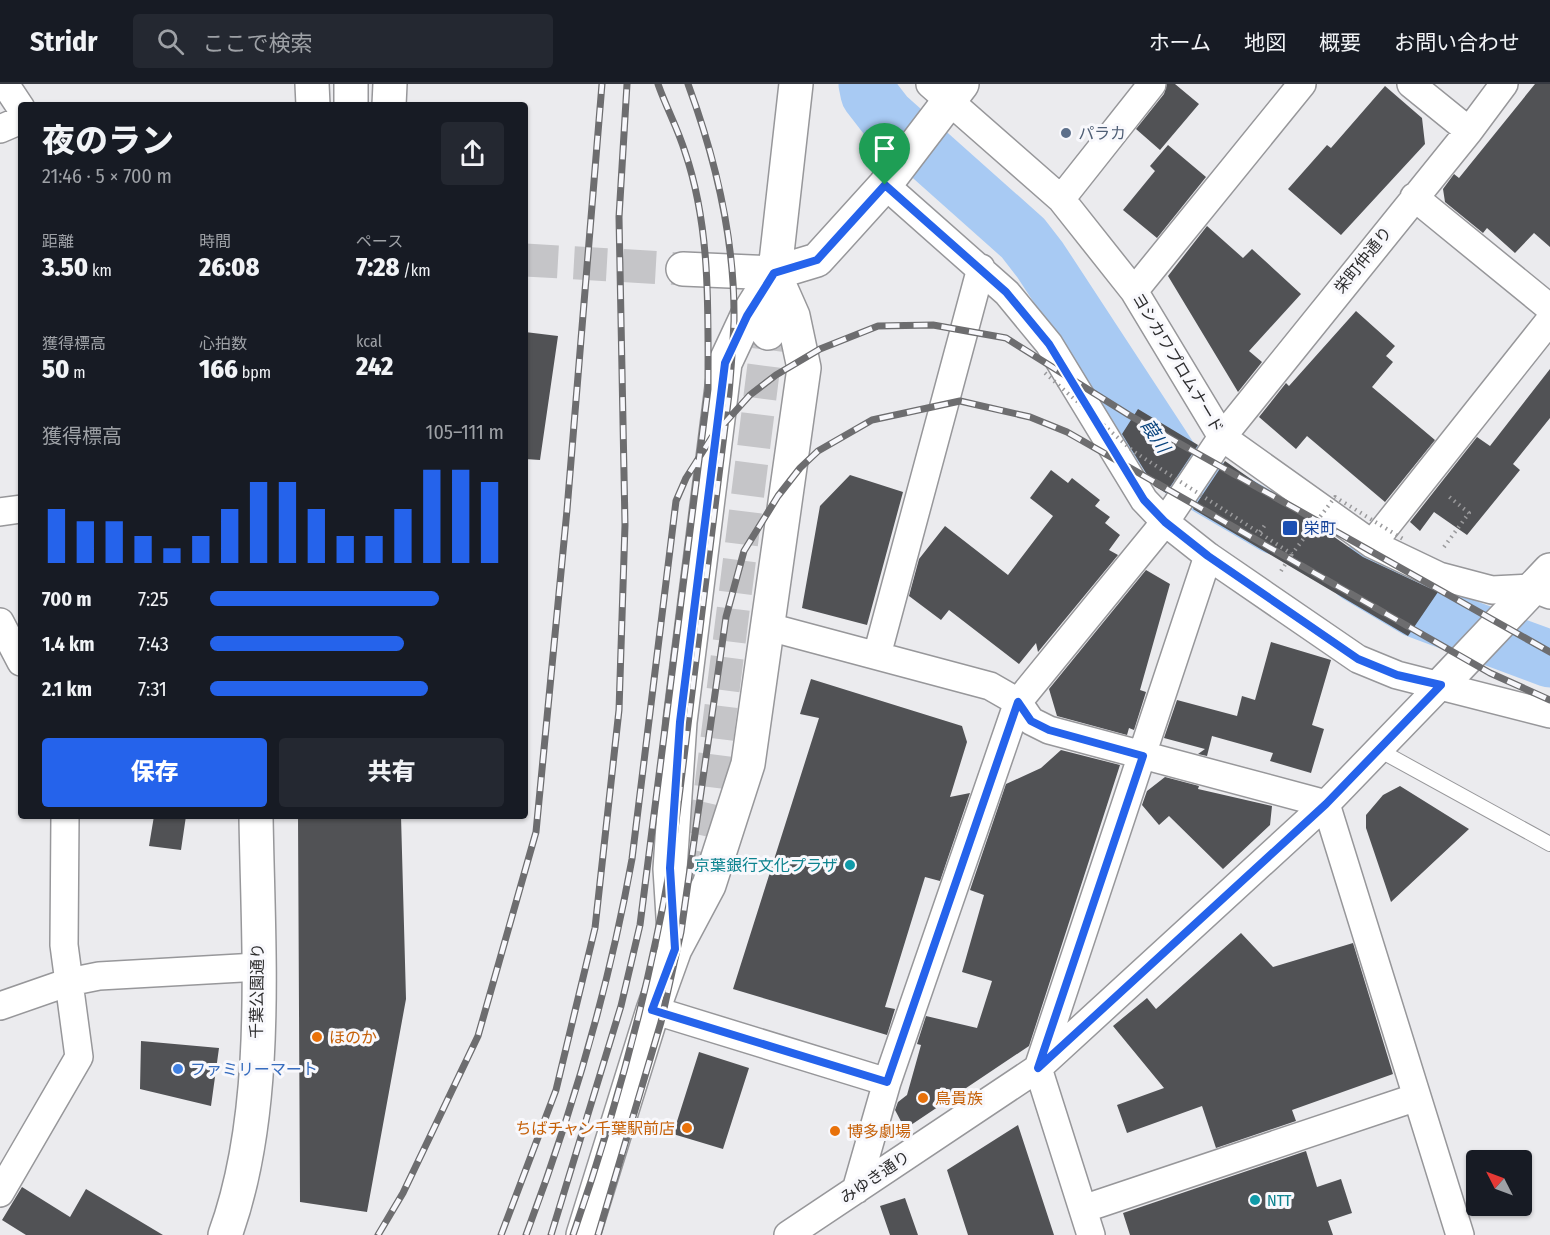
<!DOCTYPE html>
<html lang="ja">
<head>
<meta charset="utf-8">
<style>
	:root { --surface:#171b24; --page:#242831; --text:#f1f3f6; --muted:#9ea1a6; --line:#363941; --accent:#2563eb }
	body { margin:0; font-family:"Fira Sans Condensed","Noto Sans JP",sans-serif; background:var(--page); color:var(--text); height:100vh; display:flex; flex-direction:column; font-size:22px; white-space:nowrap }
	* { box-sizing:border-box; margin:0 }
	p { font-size:20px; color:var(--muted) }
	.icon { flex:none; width:33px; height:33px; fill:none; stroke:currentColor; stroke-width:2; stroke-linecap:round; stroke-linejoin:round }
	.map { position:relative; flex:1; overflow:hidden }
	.drawer { position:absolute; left:18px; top:18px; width:510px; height:717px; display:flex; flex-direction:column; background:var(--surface); border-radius:6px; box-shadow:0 2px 4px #0004 }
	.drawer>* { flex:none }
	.needle { width:39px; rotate:312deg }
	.buttons { position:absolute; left:1466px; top:1066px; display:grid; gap:12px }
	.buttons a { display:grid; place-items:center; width:66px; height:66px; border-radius:6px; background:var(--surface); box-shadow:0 2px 4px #0004; font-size:30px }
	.pin { position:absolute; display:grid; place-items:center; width:51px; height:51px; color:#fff; margin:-62px -26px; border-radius:50% 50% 50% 0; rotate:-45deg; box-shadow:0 0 6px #0007 }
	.pin .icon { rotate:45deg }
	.round { display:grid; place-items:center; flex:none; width:63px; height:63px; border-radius:6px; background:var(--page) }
	.head { display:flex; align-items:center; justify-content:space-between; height:102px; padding:0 24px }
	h1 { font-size:33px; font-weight:800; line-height:45px }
	.metrics { display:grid; grid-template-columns:repeat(3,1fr); gap:9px; height:102px; padding:6px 24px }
	.metrics div { display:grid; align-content:center }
	.metrics b { font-size:26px; font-weight:800 }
	.metrics small { font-size:16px; font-weight:400 }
	.metrics p { font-size:16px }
	.chart { height:168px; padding:12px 24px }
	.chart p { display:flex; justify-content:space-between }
	.chart svg { width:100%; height:108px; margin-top:6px; stroke:var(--accent); stroke-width:6 }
	.primary-button { display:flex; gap:12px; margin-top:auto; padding:12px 24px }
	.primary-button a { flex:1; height:69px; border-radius:6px; background:var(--accent); color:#fff; font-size:24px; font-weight:800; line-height:69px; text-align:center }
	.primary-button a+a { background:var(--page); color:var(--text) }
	ul { padding:0 24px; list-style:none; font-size:20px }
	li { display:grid; grid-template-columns:96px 72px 1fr; align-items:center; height:45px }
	li i { height:15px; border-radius:8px; background:var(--accent) }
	header { display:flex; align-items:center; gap:36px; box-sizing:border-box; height:84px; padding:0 30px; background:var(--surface); border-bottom:2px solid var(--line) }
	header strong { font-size:28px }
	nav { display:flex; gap:33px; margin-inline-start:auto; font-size:21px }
	.search { width:420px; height:54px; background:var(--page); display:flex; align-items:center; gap:15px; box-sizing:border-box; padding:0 21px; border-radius:6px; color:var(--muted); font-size:22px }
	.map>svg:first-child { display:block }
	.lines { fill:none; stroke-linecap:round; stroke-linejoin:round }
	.river { stroke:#a8caf3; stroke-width:57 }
	.building { fill:#515255 }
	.secondary-tunnel { stroke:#c5c5c8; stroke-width:33; stroke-dasharray:33 16; stroke-linecap:butt }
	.lane-casing { stroke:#97979a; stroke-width:16 }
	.street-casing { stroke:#97979a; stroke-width:30 }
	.secondary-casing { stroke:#97979a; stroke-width:36 }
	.path { stroke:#9a9a9c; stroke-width:4; stroke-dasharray:1.5 4.5; stroke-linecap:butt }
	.lane { stroke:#fff; stroke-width:14 }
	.street { stroke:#fff; stroke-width:27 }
	.secondary { stroke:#fff; stroke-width:33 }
	.rail-casing { stroke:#6d6d6f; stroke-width:7 }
	.rail { stroke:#f8f8fc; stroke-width:4.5; stroke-dasharray:14; stroke-linecap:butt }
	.path-bridge { stroke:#9a9a9c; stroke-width:4; stroke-dasharray:1.5 4.5; stroke-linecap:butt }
	.route-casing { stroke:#fff; stroke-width:12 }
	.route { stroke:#2563eb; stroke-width:8 }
	.service-dot { fill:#5c6f8a; stroke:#f8f8fc; stroke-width:2 }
	.transit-dot { fill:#1a4fb4; stroke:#f8f8fc; stroke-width:2 }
	.culture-dot { fill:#0f9aa8; stroke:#f8f8fc; stroke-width:2 }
	.food-dot { fill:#e8710a; stroke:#f8f8fc; stroke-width:2 }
	.shop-dot { fill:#3f7fe0; stroke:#f8f8fc; stroke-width:2 }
	.labels { text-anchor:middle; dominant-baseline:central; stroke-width:6; stroke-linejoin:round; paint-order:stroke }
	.service-label { font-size:16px; fill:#4e5e75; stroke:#f8f8fc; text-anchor:start }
	.street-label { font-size:16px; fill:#2d2d2e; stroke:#f8f8fc }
	.transit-label { font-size:16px; fill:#164399; stroke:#f8f8fc; text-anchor:start }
	.culture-label { font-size:16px; fill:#0d838f; stroke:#f8f8fc; text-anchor:end }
	.food-label { font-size:16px; fill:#c56008; stroke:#f8f8fc; text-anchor:start }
	.shop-label { font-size:16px; fill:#366cbe; stroke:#f8f8fc; text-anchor:start }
	.water-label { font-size:18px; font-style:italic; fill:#07427d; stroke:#f8f8fc }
</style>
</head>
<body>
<header>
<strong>Stridr</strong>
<div class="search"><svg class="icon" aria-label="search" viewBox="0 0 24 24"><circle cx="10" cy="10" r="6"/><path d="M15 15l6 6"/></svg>ここで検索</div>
<nav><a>ホーム</a><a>地図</a><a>概要</a><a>お問い合わせ</a></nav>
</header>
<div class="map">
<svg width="1550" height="1151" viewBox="0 0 1550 1151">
	<rect width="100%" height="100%" fill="#ebebee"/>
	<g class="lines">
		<path class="river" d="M867,0l2,10 17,22 137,122 17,22 131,200 17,15 87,51
			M1357,490l59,35 134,50"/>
	</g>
	<path class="building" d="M1167,0h8l24,20 -39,46 -24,-21 28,-35z
		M1535,0h15v163l-16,-14 -19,20 -28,-25 -4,5 -38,-31 -2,-13 11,-15 5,4z
		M1385,2l37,32 3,26 -84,91 -53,-46 39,-44 4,3z
		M1168,61l38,32 -49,61 -34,-28 32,-39 -5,-5z
		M1207,142l36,32 9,-9 49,45 -52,57 13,11 -24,30 -70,-116z
		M1356,227l39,35 -9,10 7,6 -21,25 63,53 -50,62 -78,-66 -11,13 -37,-32 27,-34 3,3z
		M525,248l33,4 -18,124 -15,-1z
		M1550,285v49l-37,46 7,6 -53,65 -33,-23 -14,19 -10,-9 67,-85 13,9z
		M1138,325l60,36 -32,48 -12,-7 -32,-52z
		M1225,377l138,96 75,35 -30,44 -215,-127z
		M1051,386l17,13 4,-5 28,22 -5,6 15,11 -5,6 15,12 -11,15 9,5 -80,97 -2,-9 -17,21 -70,-54 -8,10 -32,-24 10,-37 26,-33 63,49 45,-59 -23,-18z
		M850,391l53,17 -36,133 -65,-17 18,-102z
		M1146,486l24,14 -30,106 6,2 -12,38 -5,-2 -2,7 -70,-19 -8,-27z
		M1271,558l60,18 -19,65 12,4 -13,44 -41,-12 3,-8 -61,-17 -5,20 -9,-2 7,-5 -41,-11 13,-38 60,16 5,-20 13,4z
		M811,595l151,47 5,16 -17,55 20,-4 -30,88 -15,-4 -40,130 10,2 -8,26 -154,-46 86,-271 -19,-4z
		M1061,666l59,15 -91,281 -124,83 -10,-19 3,-8 9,-7 14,-50 -4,-1 9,-28 51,12 15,-47 -30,-9 22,-77 -14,-5 36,-106 35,-16z
		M1165,693l34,9 -1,3 74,17 -2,19 -47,44 -54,-53 -10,9 -17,-20 5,-14z
		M1400,702l69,43 -78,73 -25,-74v-13l17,-20z
		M154,732h32l-5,34 -32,-4z
		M298,732h103l5,183 -39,213 -67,-10z
		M1241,849l32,34 80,-24 40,131 -101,36 4,11 -80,27 -14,-42 -75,27 -10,-28 47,-17 -51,-62 34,-28 9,11z
		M141,957l78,7 -8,58 -71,-17z
		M699,968l50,16 -26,81 -50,-15z
		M1018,1041l36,110h-86l-21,-65z
		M1306,1067l11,36 24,-8 11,34 -24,8 5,14h-203l-7,-22z
		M22,1103l48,30 16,-28 77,46h-137l-24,-15z
		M905,1114l13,37h-28l-10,-29z"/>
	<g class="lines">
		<path class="secondary-tunnel" d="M525,176l158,9
			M673,845l23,-68 13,-59 59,-469"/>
		<defs>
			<path id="lane" d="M1379,666l171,94"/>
			<path id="street" d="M5,0l16,24
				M930,0l131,115 73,92 88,146 150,107 67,32 53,14 40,-2 18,7
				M1411,0l58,47
				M0,45l21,-9
				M885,101l122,108 42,51 95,156 21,22 43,34 150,103 39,16 153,39
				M1414,113l136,111
				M1061,115l91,-115
				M1134,207l168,-207
				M0,428l21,-3
				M1372,460l178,-224
				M0,538l21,40
				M769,543l221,59 28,16 13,19 18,9 277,74 134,431
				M877,571l104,-387
				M0,922l69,-24 30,-6 159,-9
				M653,926l234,72
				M856,1106l31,-108 131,-380 147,-180 57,-85 247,-306 35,-47
				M0,1109l79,-136 -15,-112 1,-129
				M1083,1125l334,-112
				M788,1151l250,-167 288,-264 115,-119
				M1091,1151l-53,-167 170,-512"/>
			<path id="secondary" d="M312,0l1,21
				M351,21v-21
				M389,21l1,-21
				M683,185l91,4 43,-13 68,-75 77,-101
				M768,249l28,-249
				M1441,601l109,-115
				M675,864l-5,-79 10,-147 45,-359 22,-47 27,-43
				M225,1151c46,-126 33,-286 31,-419
				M583,1151l70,-225 22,-61 34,-64 39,-121 56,-396 -11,-52 -19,-43"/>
		</defs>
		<use href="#lane" class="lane-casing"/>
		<use href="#street" class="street-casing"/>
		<use href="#secondary" class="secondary-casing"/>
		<path class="path" d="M1260,448l5,-7
			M1444,463l25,-34 -22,-18
			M1281,487l11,-17"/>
		<use href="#lane" class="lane"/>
		<use href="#street" class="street"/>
		<use href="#secondary" class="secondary"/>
		<defs>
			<path id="rail" d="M378,1151l25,-42 75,-157 58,-204 31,-322 35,-426
				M501,1151l55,-145 39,-162 24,-218 6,-185 -6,-308 8,-133
				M526,1151c46,-122 83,-248 106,-376l44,-358 10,-23 26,-41 38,-42 26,-20 44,-26 58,-23 55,-1 73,13 123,77 421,237
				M551,1151l70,-229 19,-81 68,-536c0,-78 3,-161 -23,-237 -7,-23 -19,-45 -27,-68
				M573,1151c42,-121 76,-246 98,-373l58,-468c2,-25 4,-49 5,-73 1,-82 -18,-161 -46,-237
				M598,1151l63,-213 20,-90 45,-315 18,-66 34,-55 22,-28 18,-17 54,-31 88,-19 70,16 37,15 423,241 60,27"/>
		</defs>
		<use href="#rail" class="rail-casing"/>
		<use href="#rail" class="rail"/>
		<path class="path-bridge" d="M1045,289l88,78 159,103 43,-57 68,42"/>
	</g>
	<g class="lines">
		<defs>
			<path id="route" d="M885,101l121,107 43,52 95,156 21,22 43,34 150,103 39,16 44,10 -115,119 -288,264 105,-312 -94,-26 -18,-9 -13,-19 -131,380 -235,-72 23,-61 -5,-81 10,-146 45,-359 22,-47 27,-43 43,-13z"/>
		</defs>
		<use href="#route" class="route-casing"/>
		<use href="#route" class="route"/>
	</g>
	<circle class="service-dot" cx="1066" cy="49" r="6"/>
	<rect class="transit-dot" x="1282" y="436" width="16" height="16" rx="3"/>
	<g class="culture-dot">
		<circle cx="850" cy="781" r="6"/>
		<circle cx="1255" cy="1116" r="6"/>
	</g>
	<g class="food-dot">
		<circle cx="317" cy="953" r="6"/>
		<circle cx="923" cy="1014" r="6"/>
		<circle cx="687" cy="1044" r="6"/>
		<circle cx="835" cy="1047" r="6"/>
	</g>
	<circle class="shop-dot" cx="178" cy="985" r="6"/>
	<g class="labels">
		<g class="service-label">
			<text x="1078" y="49">パラカ</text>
		</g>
		<g class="street-label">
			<text transform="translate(1363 176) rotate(-51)">栄町仲通り</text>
			<text transform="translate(1178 279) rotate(59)">ヨシカワプロムナード</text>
			<text transform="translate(257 907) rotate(-89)">千葉公園通り</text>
			<text transform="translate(875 1093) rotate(-34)">みゆき通り</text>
		</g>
		<g class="transit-label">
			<text x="1304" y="444">栄町</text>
		</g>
		<g class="culture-label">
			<text x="838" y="781">京葉銀行文化プラザ</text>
			<text x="1267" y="1116" text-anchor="start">NTT</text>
		</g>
		<g class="food-label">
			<text x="329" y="953">ほのか</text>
			<text x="935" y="1014">鳥貴族</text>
			<text x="675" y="1044" text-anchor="end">ちばチャン千葉駅前店</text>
			<text x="847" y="1047">博多劇場</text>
		</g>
		<g class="shop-label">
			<text x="190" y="985">ファミリーマート</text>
		</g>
		<g class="water-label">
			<text transform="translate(1155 352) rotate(56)">葭川</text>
		</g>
	</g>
</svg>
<div class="buttons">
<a><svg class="needle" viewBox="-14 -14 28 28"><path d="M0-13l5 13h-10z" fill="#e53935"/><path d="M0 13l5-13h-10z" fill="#9ea1a6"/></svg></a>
</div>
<div class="pin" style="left:885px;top:101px;background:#1e9e55"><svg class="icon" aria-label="arrive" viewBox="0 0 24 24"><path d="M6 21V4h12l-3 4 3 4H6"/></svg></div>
<section class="drawer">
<div class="head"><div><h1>夜のラン</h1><p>21:46 · 5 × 700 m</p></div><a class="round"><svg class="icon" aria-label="share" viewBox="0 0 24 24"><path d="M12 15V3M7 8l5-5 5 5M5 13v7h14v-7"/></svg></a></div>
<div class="metrics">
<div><p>距離</p><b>3.50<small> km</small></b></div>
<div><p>時間</p><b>26:08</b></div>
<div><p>ペース</p><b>7:28<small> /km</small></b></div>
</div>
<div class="metrics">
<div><p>獲得標高</p><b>50<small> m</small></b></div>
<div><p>心拍数</p><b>166<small> bpm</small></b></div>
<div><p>kcal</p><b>242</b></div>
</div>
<div class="chart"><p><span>獲得標高</span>105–111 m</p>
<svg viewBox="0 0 160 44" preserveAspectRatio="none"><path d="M5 44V22M15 44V27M25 44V27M35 44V33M45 44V38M55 44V33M65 44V22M75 44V11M85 44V11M95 44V22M105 44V33M115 44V33M125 44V22M135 44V6M145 44V6M155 44V11"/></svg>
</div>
<ul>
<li><b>700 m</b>7:25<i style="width:78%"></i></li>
<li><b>1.4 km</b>7:43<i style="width:66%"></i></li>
<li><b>2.1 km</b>7:31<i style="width:74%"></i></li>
</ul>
<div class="primary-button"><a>保存</a><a>共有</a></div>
</section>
</div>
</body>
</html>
